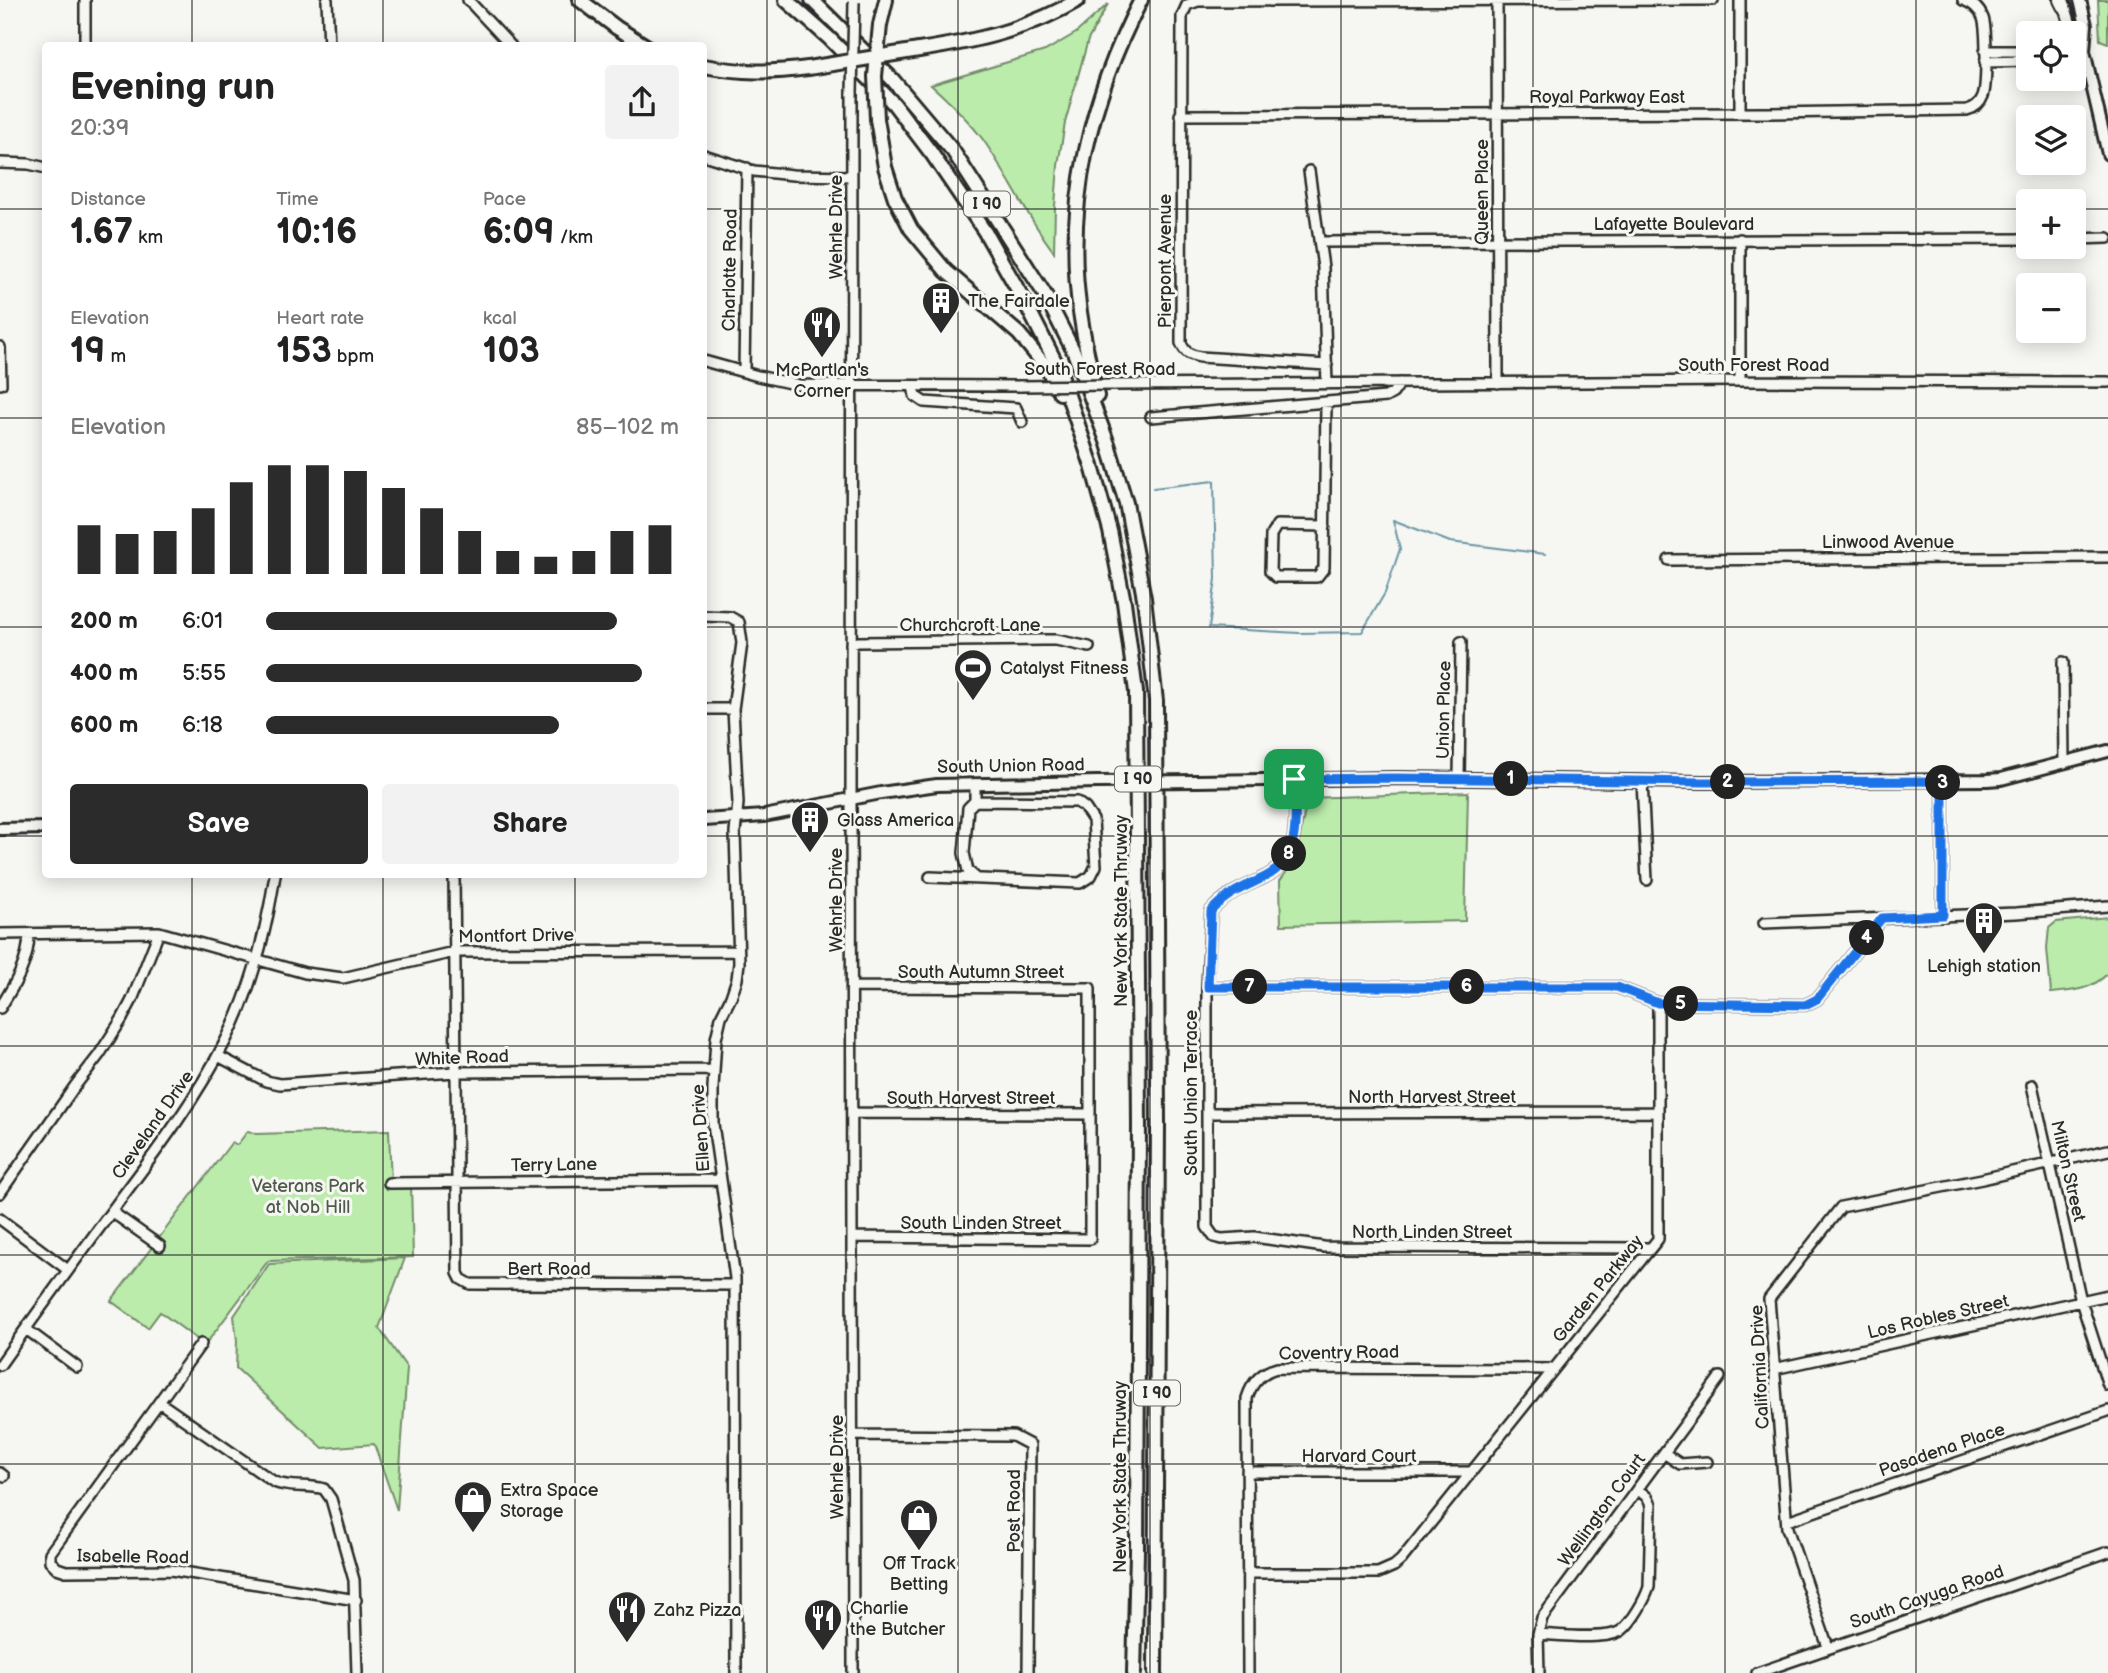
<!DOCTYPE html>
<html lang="en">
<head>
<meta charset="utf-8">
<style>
	:root { --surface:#fff; --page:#f2f2f2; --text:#222; --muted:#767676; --accent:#2b2b2b }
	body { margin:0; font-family:"Balsamiq Sans",sans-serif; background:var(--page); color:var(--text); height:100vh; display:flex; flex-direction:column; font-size:26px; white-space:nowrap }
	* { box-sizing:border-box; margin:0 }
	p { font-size:23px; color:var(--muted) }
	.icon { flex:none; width:38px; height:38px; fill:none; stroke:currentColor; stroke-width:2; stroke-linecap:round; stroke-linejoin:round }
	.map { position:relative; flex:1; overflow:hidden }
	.sheet { position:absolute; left:42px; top:42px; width:665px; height:836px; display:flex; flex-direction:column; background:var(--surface); border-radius:7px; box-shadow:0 4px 18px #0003 }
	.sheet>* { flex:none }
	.fabs { position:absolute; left:2016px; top:21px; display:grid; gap:14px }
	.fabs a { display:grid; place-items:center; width:70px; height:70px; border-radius:7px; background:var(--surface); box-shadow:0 4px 18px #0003; font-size:35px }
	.pin { position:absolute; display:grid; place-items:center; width:60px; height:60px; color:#fff; margin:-30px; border-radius:14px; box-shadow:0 4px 10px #0006 }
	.km { position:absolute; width:35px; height:35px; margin:-18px; border-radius:50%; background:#222; color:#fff; font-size:19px; line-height:35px; text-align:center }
	.round { display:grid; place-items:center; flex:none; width:74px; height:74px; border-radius:7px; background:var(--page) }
	.headline { display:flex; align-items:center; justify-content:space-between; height:119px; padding:0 28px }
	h1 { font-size:38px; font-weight:600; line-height:52px }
	.figures { display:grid; grid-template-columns:repeat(3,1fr); gap:10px; height:119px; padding:7px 28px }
	.figures div { display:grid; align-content:center }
	.figures b { font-size:35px; font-weight:600 }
	.figures small { font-size:19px; font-weight:400 }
	.figures p { font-size:19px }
	.chart { height:196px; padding:14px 28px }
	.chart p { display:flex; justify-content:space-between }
	.chart svg { width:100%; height:126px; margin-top:7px; stroke:var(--accent); stroke-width:6 }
	.action { display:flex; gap:14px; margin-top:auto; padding:14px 28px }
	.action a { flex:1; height:80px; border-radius:7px; background:var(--accent); color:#fff; font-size:28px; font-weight:600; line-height:80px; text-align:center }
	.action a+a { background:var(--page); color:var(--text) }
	ul { padding:0 28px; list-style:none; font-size:23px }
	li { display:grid; grid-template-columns:112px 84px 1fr; align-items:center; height:52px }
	li i { height:18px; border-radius:9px; background:var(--accent) }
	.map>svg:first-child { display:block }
	.green { fill:#bbecab; stroke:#738c6b; stroke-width:2 }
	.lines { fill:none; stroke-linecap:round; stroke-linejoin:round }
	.stream { stroke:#6996a4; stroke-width:2 }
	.minor-casing { stroke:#2b2b2b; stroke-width:14 }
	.major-casing { stroke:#2b2b2b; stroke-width:16 }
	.highway-casing { stroke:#2b2b2b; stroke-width:18 }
	.minor { stroke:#f6f6f2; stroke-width:9 }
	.major { stroke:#f6f6f2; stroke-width:10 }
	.highway { stroke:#f6f6f2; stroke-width:12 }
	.minor-bridge-casing { stroke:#2b2b2b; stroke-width:14; stroke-linecap:butt }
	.major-bridge-casing { stroke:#2b2b2b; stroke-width:16; stroke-linecap:butt }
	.highway-bridge-casing { stroke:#2b2b2b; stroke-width:18; stroke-linecap:butt }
	.minor-bridge { stroke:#f6f6f2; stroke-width:9 }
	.major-bridge { stroke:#f6f6f2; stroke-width:10 }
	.highway-bridge { stroke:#f6f6f2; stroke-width:12 }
	.route-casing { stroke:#fff; stroke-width:14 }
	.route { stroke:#1a73e8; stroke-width:9 }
	.grid { fill:none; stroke:#2b2b2b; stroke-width:2; stroke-opacity:0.55 }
	.labels { text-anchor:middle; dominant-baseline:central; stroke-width:6; stroke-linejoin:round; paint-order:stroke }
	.shield { fill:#f6f6f2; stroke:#686867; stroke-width:2 }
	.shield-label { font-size:16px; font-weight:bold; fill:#2b2b2b }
	.street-label { font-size:18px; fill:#2b2b2b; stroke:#f6f6f2 }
	.poi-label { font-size:18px; fill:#2b2b2b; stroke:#f6f6f2; text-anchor:start }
	.park-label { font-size:18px; fill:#4f5b4b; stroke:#f6f6f2 }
</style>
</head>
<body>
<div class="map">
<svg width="2108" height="1673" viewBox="0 0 2108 1673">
	<rect width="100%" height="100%" fill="#f6f6f2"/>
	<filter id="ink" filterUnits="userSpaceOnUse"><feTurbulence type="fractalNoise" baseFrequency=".0143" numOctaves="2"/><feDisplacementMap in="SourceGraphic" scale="14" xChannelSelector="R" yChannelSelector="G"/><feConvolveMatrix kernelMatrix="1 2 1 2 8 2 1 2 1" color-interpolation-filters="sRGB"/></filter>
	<g filter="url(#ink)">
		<path class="green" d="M2098,0h10v43l-8,-3z
			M1108,4l-20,36 -23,83 -7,42 -3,41 -1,46c-27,-35 -45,-75 -70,-111 -15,-21 -34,-39 -53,-56l114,-34 31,-18z
			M1468,792l-3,129 -184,4 -1,-44 14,-20 14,-63z
			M2108,917v56c-16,17 -35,18 -57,20l-4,-45 2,-20 7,-6z
			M389,1130l2,56 20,-1 2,72 -145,4 -63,84 -45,-33 -12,16 -37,-27 121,-159 5,3 11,-14 8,3z
			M405,1258l-26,70 28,40 -10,142 -23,-66 -51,4 -87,-80 1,-27 -3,-25 35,-52z"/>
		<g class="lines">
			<path class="stream" d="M1153,488l61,-7 2,98 -7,49 90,5 63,-1 23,-39 15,-44 -7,-29 57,22 95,12"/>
			<defs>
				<path id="minor" d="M327,0l2,46
					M468,0l43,46
					M1497,0l1,383
					M1740,0v113
					M85,46v-46
					M1985,51h43
					M2074,51h10
					M1985,62l43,-1
					M852,93l-1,706 2,874
					M1180,115l589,-2 198,-3c8,-2 13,-6 16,-14 4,-10 4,-67 0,-78 -4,-10 -11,-15 -20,-18
					M704,155l50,16 39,4 59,1
					M0,163l29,1 17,4
					M1309,171l14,96 4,117
					M1740,239v142
					M2074,239l34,-1
					M1321,242l707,-3
					M0,347l1,37
					M704,361l54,15 41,9 222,1
					M1327,365l-127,-8c-10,-2 -15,-4 -19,-14l1,-327 5,-11 11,-4 515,-1
					M744,372l3,-204
					M1113,385l627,-4 368,1
					M913,386l2,10 9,6 92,6 6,14
					M1151,417l235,-20 7,-4 7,-10
					M1325,526l-48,-1 -6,10 -1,36 6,6h41l7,-9 2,-166
					M1669,560l439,-3
					M704,616l26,1 9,5 3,21 -9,66 5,94 -3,30 4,130 -2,16 -6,18 -10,20 -5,22 -3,49v36l22,154 1,395
					M851,644l7,-2 185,-2h13l33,7
					M2063,662l1,101
					M704,709h29
					M1459,778l2,-136
					M1294,780c1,34 9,78 -29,97 -20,10 -39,16 -54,34l-4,76v240l7,10 8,2 32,-2 70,10 326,1
					M1642,781l5,99
					M975,784v17l-7,7 -4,45 4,18 8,7
					M454,875l4,398 3,6 9,5 265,1
					M930,877l150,6 11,-7 5,-10 -3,-46 -8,-12 -8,-6 -102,-1
					M1943,914v-133
					M1764,923l252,-10 92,-7
					M0,934l159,-2 146,41 38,5 111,-26 284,-1
					M852,987l238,1v251l-238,-2
					M1207,987h410l41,16
					M0,1008c15,-24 28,-44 29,-73
					M218,1056l48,25 14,3 175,-12 258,-2
					M2032,1085l49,216 27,84
					M852,1113l238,1
					M1207,1113l450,-1
					M389,1183l332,-3
					M0,1193l75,-107 24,-31 23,-36 10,-19 27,-68
					M112,1212l48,34
					M0,1219l68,51
					M26,1329l51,38
					M201,1344l-151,209v8l7,7 9,3 105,-1 185,30
					M0,1365c40,-57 81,-112 122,-168 37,-49 75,-100 103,-155 27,-52 41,-109 50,-167
					M1774,1369l334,-74
					M159,1402l115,80c17,7 33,2 50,7l7,10 23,81 3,93
					M852,1435l161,1 17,9 -2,228
					M1664,1453l16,11 27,-2
					M1247,1472h225
					M0,1473l4,3
					M1787,1521l321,-110
					M1247,1573h131l16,-7 7,-6 257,-321v-236l147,2 12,-6 65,-81
					M1538,1634c19,1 70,7 84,-4 10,-8 23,-30 27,-43l2,-82 -4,-8 -10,-8
					M1828,1647l-41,-119 -18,-229 72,-92 141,-28 126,-29
					M1248,1673l-1,-275c5,-16 14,-26 30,-30l277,1
					M1539,1673l-1,-39 4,-16 178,-241
					M1757,1673l351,-121"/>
				<path id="major" d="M2063,0l10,33
					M2080,0l6,25 -2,26 24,103
					M1197,781l198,-3 308,4 285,-2 13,-1 107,-28
					M704,820l60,-4 117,-23 56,-8 161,-3
					M0,829l46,-1"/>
				<path id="highway" d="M580,0l37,28 29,18
					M786,0l43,38 65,66 38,50 53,78 41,72 33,65 33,97 18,65 14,71 12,90 3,432 -2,428 -3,121
					M812,0l80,79 61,72 91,142 30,59 34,92 18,59 18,95 12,103 2,423 -3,549
					M2061,0l3,6
					M880,25l6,-25
					M919,50c58,-9 108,-20 159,-50
					M704,66c37,7 67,7 104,2
					M877,119l8,48 10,31 16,31 35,42 73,63 28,34 13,25
					M1097,396c-7,-28 -13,-56 -17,-84 -16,-108 11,-216 61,-312"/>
			</defs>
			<use href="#minor" class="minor-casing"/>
			<use href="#major" class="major-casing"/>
			<use href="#highway" class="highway-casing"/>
			<use href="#minor" class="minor"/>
			<use href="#major" class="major"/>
			<use href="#highway" class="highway"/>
			<defs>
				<path id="minor-bridge" d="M852,93l2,-91
					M1021,386l92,-1"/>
				<path id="major-bridge" d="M1098,782l99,-1"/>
				<path id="highway-bridge" d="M808,68l111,-18
					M877,119l-2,-43 5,-51"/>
			</defs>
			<use href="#minor-bridge" class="minor-bridge-casing"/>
			<use href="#major-bridge" class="major-bridge-casing"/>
			<use href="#highway-bridge" class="highway-bridge-casing"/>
			<use href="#minor-bridge" class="minor-bridge"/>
			<use href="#major-bridge" class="major-bridge"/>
			<use href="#highway-bridge" class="highway-bridge"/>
		</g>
	</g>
	<g class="lines" filter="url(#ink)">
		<defs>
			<path id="route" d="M1395,778l308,4 240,-1v134l-61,3 -65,81 -12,6 -147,-2 -41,-16h-409l3,-76c16,-18 34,-24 54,-34 38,-19 30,-63 29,-98z"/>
		</defs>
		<use href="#route" class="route-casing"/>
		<use href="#route" class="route"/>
	</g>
	<path class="grid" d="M192,0v46M383,0v46M575,0v46M767,0v1673M958,0v1673M1150,0v1673M1341,0v1673M1533,0v1673M1725,0v1673M1916,0v1673M0,209h46M704,209h1324M2074,209h34M0,418h46M704,418h1404M0,627h46M704,627h1404M0,836h46M704,836h1404M192,875v798M383,875v798M575,875v798M0,1046h2108M0,1255h2108M0,1464h2108"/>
	<defs>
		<symbol id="building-pin" viewBox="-11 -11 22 30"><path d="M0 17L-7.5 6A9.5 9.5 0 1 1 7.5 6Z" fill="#2b2b2b" stroke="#f6f6f2"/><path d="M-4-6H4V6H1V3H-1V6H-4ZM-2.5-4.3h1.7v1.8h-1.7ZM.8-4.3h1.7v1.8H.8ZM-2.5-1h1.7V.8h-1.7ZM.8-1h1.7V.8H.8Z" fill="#fff"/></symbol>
		<symbol id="restaurant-pin" viewBox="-11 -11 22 30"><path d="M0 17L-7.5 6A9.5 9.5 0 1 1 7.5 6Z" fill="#2b2b2b" stroke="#f6f6f2"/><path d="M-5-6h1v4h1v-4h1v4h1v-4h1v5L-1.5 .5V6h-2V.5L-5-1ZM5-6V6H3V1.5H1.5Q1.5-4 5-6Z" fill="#fff"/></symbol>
		<symbol id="stadium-pin" viewBox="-11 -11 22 30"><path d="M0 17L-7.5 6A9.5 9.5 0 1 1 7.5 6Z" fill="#2b2b2b" stroke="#f6f6f2"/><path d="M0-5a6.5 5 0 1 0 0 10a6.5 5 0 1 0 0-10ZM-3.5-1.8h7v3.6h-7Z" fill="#fff"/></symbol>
		<symbol id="shop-pin" viewBox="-11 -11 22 30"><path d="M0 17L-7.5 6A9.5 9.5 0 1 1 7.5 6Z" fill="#2b2b2b" stroke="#f6f6f2"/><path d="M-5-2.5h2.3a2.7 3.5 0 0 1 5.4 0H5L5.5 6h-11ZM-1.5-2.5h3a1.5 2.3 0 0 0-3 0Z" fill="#fff"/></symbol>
	</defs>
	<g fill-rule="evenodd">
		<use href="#building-pin" x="919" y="279" width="44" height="60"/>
		<use href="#restaurant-pin" x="800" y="303" width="44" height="60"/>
		<use href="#stadium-pin" x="951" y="646" width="44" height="60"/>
		<use href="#building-pin" x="788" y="798" width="44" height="60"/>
		<use href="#building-pin" x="1962" y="899" width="44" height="60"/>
		<use href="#shop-pin" x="451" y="1478" width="44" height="60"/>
		<use href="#shop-pin" x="897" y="1496" width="44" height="60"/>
		<use href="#restaurant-pin" x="605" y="1588" width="44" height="60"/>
		<use href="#restaurant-pin" x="801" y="1596" width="44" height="60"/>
	</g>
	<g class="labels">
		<g class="shield">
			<rect x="964" y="191.5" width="46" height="25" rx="5"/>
			<rect x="1115" y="766.5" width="46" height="25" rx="5"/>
			<rect x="1134" y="1380.5" width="46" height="25" rx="5"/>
		</g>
		<g class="shield-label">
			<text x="987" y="204">I 90</text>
			<text x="1138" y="779">I 90</text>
			<text x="1157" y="1393">I 90</text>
		</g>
		<g class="street-label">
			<text x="1607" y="97">Royal Parkway East</text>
			<text transform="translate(1482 192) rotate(-90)">Queen Place</text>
			<text x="1674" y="224">Lafayette Boulevard</text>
			<text transform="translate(836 227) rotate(-90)">Wehrle Drive</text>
			<text transform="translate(1165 261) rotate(-90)">Pierpont Avenue</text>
			<text transform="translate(730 270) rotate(-89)">Charlotte Road</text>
			<text x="1754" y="365">South Forest Road</text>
			<text x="1100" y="369">South Forest Road</text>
			<text x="1888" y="542">Linwood Avenue</text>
			<text x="970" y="625">Churchcroft Lane</text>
			<text transform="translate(1444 710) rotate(-89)">Union Place</text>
			<text transform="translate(1011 766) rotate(-1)">South Union Road</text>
			<text transform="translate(836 900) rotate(-90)">Wehrle Drive</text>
			<text transform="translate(1121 911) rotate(-90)">New York State Thruway</text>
			<text transform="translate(516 936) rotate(-1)">Montfort Drive</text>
			<text x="981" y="972">South Autumn Street</text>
			<text transform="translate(462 1058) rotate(-2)">White Road</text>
			<text transform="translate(1191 1093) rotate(-90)">South Union Terrace</text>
			<text x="1432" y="1097">North Harvest Street</text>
			<text x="971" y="1098">South Harvest Street</text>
			<text transform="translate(153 1125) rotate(-55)">Cleveland Drive</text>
			<text transform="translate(701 1128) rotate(-94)">Ellen Drive</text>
			<text transform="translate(554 1165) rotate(-1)">Terry Lane</text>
			<text transform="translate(2068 1171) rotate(77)">Milton Street</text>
			<text x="981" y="1223">South Linden Street</text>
			<text x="1432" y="1232">North Linden Street</text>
			<text x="549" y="1269">Bert Road</text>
			<text transform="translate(1598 1289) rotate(-51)">Garden Parkway</text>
			<text transform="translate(1938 1317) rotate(-13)">Los Robles Street</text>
			<text transform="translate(1339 1353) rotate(-1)">Coventry Road</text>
			<text transform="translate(1760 1367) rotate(-93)">California Drive</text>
			<text transform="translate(1942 1450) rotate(-19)">Pasadena Place</text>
			<text x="1359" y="1456">Harvard Court</text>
			<text transform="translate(837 1467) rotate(-90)">Wehrle Drive</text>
			<text transform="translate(1120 1477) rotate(-90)">New York State Thruway</text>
			<text transform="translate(1602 1510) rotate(-54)">Wellington Court</text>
			<text transform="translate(1014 1511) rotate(-90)">Post Road</text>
			<text transform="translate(133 1557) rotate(1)">Isabelle Road</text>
			<text transform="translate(1927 1597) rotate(-19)">South Cayuga Road</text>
		</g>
		<g class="poi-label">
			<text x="968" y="301">The Fairdale</text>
			<text x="822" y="370" text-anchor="middle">McPartlan's<tspan x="822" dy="21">Corner</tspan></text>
			<text x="1000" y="668">Catalyst Fitness</text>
			<text x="837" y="820">Glass America</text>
			<text x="1984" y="966" text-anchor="middle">Lehigh station</text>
			<text x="500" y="1490">Extra Space<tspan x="500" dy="21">Storage</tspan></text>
			<text x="919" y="1563" text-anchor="middle">Off Track<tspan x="919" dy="21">Betting</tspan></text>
			<text x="850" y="1608">Charlie<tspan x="850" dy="21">the Butcher</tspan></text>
			<text x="654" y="1610">Zahz Pizza</text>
		</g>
		<g class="park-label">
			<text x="308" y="1186">Veterans Park<tspan x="308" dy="21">at Nob Hill</tspan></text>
		</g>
	</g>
</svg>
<div class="fabs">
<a><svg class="icon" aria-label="locate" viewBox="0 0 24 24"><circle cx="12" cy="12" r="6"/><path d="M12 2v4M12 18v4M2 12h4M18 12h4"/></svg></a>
<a><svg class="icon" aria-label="layers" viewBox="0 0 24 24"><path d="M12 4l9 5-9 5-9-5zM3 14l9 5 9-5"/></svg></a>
<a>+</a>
<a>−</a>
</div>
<div class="pin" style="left:1294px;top:779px;background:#1e9e55"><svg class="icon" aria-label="arrive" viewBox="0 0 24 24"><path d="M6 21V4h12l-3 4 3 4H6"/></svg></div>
<b class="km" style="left:1511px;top:779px">1</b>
<b class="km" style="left:1728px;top:782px">2</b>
<b class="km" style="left:1943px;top:783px">3</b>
<b class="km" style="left:1867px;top:938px">4</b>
<b class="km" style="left:1681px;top:1004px">5</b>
<b class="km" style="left:1467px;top:987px">6</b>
<b class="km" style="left:1250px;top:987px">7</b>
<b class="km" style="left:1289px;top:854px">8</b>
<section class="sheet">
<div class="headline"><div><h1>Evening run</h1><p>20:39</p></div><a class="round"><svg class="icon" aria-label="share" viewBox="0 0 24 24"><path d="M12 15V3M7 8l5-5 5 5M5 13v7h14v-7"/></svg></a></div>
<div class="figures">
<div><p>Distance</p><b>1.67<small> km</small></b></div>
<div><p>Time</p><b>10:16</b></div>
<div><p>Pace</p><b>6:09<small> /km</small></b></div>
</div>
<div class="figures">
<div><p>Elevation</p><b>19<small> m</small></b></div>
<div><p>Heart rate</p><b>153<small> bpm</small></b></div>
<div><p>kcal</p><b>103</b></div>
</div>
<div class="chart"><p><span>Elevation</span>85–102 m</p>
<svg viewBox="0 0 160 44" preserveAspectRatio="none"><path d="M5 44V27M15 44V30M25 44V29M35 44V21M45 44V12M55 44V6M65 44V6M75 44V8M85 44V14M95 44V21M105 44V29M115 44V36M125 44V38M135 44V36M145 44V29M155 44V27"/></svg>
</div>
<ul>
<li><b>200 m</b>6:01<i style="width:85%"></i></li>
<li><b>400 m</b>5:55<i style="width:91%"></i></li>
<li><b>600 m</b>6:18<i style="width:71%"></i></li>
</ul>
<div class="action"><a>Save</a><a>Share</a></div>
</section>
</div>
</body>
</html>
